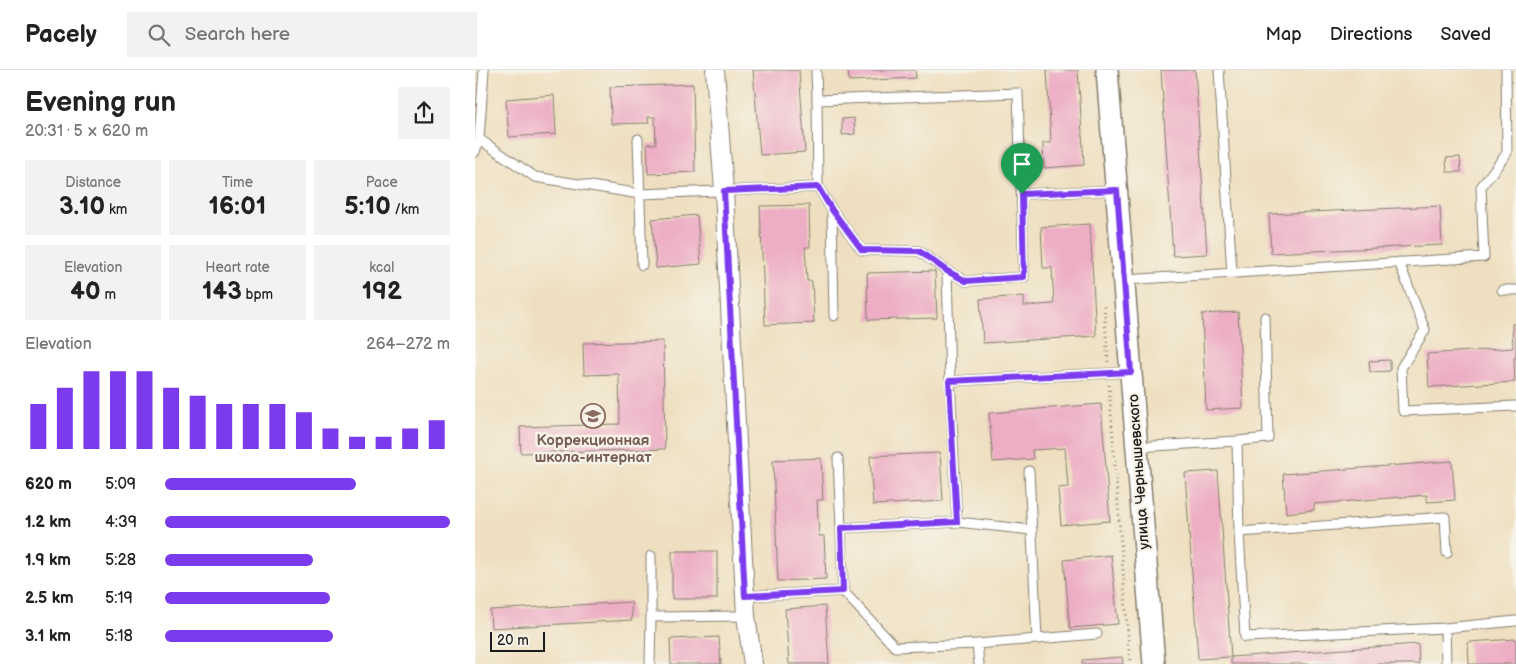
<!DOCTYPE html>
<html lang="en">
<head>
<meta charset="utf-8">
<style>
	:root { --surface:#fff; --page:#f2f2f2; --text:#222; --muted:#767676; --line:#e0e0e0; --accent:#7c3aed }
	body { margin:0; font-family:"Balsamiq Sans",sans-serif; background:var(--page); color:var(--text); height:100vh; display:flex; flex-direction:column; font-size:19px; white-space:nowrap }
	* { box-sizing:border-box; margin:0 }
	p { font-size:16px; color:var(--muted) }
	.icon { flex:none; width:28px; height:28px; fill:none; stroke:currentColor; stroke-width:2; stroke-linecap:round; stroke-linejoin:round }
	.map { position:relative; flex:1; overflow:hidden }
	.panel { display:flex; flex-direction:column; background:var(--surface); width:475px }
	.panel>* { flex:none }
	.scale { position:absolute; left:15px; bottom:12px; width:55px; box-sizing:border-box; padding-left:5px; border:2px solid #1c1c1c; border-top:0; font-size:14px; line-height:18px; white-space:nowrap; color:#1c1c1c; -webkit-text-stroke:4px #f7f3e8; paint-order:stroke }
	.pin { position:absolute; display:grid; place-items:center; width:42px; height:42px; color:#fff; margin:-51px -21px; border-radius:50% 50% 50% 0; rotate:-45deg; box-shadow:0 0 5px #0007 }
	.pin .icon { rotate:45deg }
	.round { display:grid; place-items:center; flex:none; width:52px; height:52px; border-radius:0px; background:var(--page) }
	.overview { display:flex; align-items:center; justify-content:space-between; height:85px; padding:0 25px }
	h1 { font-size:28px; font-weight:700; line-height:38px }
	.figures { display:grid; grid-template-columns:repeat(3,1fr); gap:8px; height:85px; padding:5px 25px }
	.figures div { display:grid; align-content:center; border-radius:0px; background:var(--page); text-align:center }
	.figures b { font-size:25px; font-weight:700 }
	.figures small { font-size:14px; font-weight:400 }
	.figures p { font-size:14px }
	.chart { height:140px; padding:10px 25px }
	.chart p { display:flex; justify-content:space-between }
	.chart svg { width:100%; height:90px; margin-top:5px; stroke:var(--accent); stroke-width:6 }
	ul { padding:0 25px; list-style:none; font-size:16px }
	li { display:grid; grid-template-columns:80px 60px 1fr; align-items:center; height:38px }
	li i { height:12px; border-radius:6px; background:var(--accent) }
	header { display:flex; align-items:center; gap:30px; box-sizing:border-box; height:70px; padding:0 25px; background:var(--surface); border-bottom:1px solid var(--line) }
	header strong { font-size:24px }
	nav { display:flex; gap:28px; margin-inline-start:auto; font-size:18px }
	.search { width:350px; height:45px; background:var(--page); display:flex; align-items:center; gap:12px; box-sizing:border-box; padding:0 18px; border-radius:0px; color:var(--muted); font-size:19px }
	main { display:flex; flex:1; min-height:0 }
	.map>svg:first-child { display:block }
	.building { fill:#edaec5 }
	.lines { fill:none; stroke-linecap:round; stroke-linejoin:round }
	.service-casing { stroke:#857e6e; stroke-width:11 }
	.minor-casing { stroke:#857e6e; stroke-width:20 }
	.tertiary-casing { stroke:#857e6e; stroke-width:24 }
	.path { stroke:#857e6e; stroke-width:3; stroke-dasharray:1 4; stroke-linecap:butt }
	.service { stroke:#fff; stroke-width:9 }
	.minor { stroke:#fff; stroke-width:18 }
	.tertiary { stroke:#fff; stroke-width:21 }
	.route-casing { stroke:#fff; stroke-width:10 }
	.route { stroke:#7c3aed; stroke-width:6 }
	.labels { text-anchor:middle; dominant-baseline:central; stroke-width:5; stroke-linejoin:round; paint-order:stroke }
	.education-label { font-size:15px; font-weight:bold; fill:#785e54; stroke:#f7f3e8 }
	.street-label { font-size:15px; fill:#1c1c1c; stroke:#f7f3e8 }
</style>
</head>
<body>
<header>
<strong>Pacely</strong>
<div class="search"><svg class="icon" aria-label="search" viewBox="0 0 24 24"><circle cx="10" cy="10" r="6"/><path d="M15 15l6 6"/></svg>Search here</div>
<nav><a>Map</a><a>Directions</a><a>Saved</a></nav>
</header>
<main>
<section class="panel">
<div class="overview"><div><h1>Evening run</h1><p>20:31 · 5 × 620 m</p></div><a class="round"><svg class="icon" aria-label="share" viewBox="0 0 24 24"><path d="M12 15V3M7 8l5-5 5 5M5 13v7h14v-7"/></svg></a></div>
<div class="figures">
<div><p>Distance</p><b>3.10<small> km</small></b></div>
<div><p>Time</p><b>16:01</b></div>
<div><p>Pace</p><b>5:10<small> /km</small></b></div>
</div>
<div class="figures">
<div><p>Elevation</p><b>40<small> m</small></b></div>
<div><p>Heart rate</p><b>143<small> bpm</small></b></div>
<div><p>kcal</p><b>192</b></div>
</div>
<div class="chart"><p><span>Elevation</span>264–272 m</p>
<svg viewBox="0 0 160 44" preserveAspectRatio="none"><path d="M5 44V22M15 44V14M25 44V6M35 44V6M45 44V6M55 44V14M65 44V18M75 44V22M85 44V22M95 44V22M105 44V26M115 44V34M125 44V38M135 44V38M145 44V34M155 44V30"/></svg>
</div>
<ul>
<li><b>620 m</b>5:09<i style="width:67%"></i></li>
<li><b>1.2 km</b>4:39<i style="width:100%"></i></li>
<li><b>1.9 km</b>5:28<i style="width:52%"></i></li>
<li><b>2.5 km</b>5:19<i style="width:58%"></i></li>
<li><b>3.1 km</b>5:18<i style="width:59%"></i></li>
</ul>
</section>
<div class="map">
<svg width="1041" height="594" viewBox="0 0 1041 594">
	<rect width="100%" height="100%" fill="#f7f3e8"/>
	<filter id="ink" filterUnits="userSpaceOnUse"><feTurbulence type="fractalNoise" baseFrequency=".02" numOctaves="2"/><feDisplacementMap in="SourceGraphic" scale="10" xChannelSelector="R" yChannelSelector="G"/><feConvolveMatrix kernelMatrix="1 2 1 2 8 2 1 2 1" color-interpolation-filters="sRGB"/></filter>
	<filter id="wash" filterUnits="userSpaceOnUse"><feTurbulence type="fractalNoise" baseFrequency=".0096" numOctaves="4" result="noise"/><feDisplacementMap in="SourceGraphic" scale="20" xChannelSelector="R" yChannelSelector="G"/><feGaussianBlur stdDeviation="1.12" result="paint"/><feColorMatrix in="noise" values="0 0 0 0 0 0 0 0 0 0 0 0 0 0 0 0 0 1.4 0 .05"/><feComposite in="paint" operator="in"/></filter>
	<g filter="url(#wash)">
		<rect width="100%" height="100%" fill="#eedfc0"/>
		<g id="blocks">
			<path class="building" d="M278,0h46l6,82 -45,3z
				M373,0h67l1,8 -67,3z
				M572,0h31l6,95 -40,3 -1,-25h8z
				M686,0h34l12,184 -34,2z
				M218,14l2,88 -47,2 -1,-30h9l-1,-27h-7l1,6 -38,1 -1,-37z
				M79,25l2,39 -47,3 -3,-38z
				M379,48l1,16 -13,1v-16z
				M985,87l1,15h-14l-1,-14z
				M334,135l1,42h-5l2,34h5l2,42 -49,2 -5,-119z
				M965,136l2,39 -171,8 -2,-39z
				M222,145l4,49 -45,4 -4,-49z
				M615,154l6,112 -113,7 -3,-44 44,-3v10l30,-2 -2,-36h-9l-2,-41z
				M460,201l2,47 -69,2 -1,-47z
				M763,242l5,96 -37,2 -4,-96z
				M1037,254h4v34h-2l1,24 -86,5 -2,-33 86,-6z
				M188,271l2,108 -144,4 -1,-26 100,-3 -1,-50 -35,1 -1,-32z
				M915,290v11l-20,1 -1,-11z
				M626,334l9,117 -49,4 -3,-37 10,-1 -3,-39 -33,2 1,9 -40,3 -4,-49z
				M465,383l3,48 -70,4 -3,-49z
				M346,388l2,42h-6l2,36h5l2,43 -48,2 -5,-121z
				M977,391l3,39 -28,2v-7l-113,9v6l-28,3 -3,-39z
				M743,401l13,186 187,-13 1,20h-188v-7l-33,2 -13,-186z
				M197,481h45v48h-45z
				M636,485l7,69 -48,4 -6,-68z
				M156,532l1,18 -141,8 -1,-18z
				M350,536l4,58h-40l-4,-55z
				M244,567l2,27h-50l-1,-25z
				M1041,569v25h-47l-1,-22z
				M647,587l1,7h-41v-4z"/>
		</g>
	</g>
	<g filter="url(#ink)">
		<use href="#blocks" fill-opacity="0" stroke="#857e6e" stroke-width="1"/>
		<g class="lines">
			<defs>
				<path id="service" d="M9,0l-5,69 56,38 105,17 178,-7
					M341,0l1,30
					M744,0l13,203
					M543,23l6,184 -58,4 -19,-10 -28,-20 -57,-1 -30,-40 -14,-23 -1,-87z
					M163,69l4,126
					M0,82l4,-13
					M547,124l95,-4
					M357,140l2,106
					M924,192l26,68 -24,38 2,43 113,-5
					M472,201l3,110 7,141
					M650,210l359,-23 -3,-70 26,-34 -1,-83
					M1027,220h14
					M475,311l181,-9
					M762,371l31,-3 -3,-121
					M662,377l100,-6 2,91 6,105 200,-9 71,-7
					M363,388l3,70
					M554,401l8,168
					M764,462l206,-15 2,36
					M368,521l-2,-63 116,-6 75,8
					M270,526l98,-5 52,56 82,-3 120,-10
					M176,547v-61
					M970,558l1,36
					M502,574l2,20
					M175,594l1,-47 95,-1"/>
				<path id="minor" d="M240,0l9,121 22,425 7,48"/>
				<path id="tertiary" d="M632,0l47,594"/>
			</defs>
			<use href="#service" class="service-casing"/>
			<use href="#minor" class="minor-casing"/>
			<use href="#tertiary" class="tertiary-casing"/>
			<path class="path" d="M629,236l4,56
				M634,315l21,279"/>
			<use href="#service" class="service"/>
			<use href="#minor" class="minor"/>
			<use href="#tertiary" class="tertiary"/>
		</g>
	</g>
	<g class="lines" filter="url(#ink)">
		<defs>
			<path id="route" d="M343,117l14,23 30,40 57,1 28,20 19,10 58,-4 -2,-83 95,-4 14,182 -182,9 8,141 -116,6 2,63 -98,5 -21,-405z"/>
		</defs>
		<use href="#route" class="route-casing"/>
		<use href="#route" class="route"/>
	</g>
	<defs>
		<symbol id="school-ring" viewBox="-11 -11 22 22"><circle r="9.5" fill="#f7f3e8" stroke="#8d6e63" stroke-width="1.5"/><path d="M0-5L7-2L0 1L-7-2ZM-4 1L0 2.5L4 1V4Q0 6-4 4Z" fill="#8d6e63"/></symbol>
	</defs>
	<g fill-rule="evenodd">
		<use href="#school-ring" x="104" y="332" width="28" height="28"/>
	</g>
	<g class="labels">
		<g class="education-label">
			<text x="118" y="370">Коррекционная<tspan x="118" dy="17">школа-интернат</tspan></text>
		</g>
		<g class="street-label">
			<text transform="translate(664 402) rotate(-94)">улица Чернышевского</text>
		</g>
	</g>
</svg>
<div class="scale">20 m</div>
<div class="pin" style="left:547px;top:124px;background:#1e9e55"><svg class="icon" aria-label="arrive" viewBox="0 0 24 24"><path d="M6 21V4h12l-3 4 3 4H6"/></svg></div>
</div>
</main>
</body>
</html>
